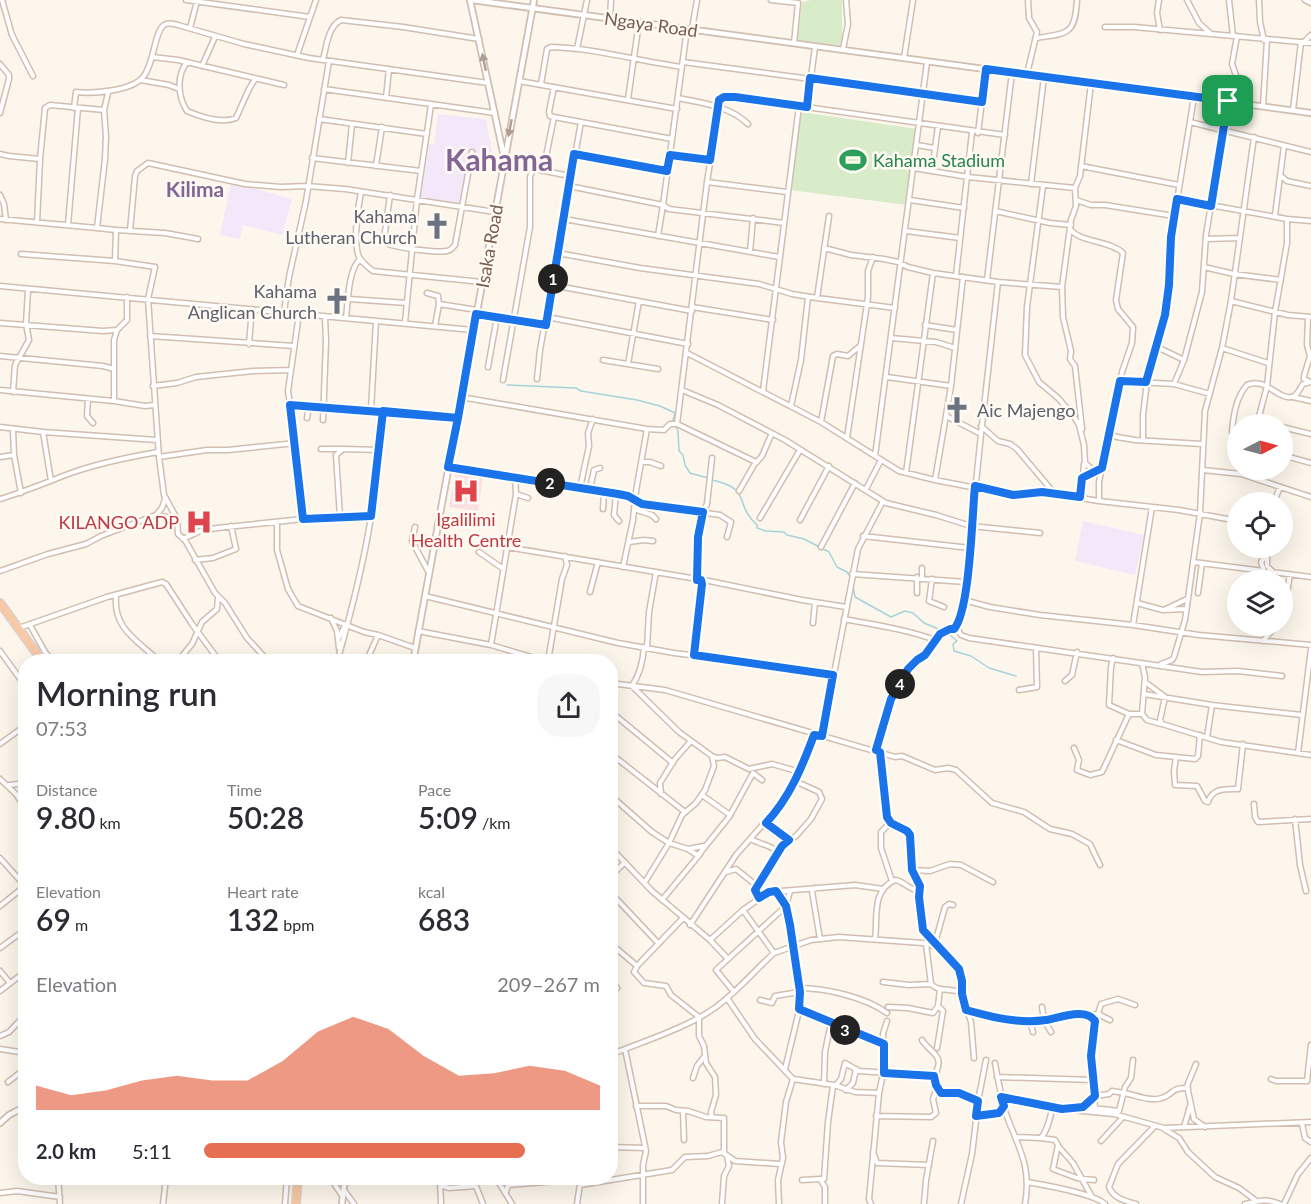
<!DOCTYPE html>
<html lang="en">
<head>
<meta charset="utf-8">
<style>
	:root { --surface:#fff; --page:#f7f7f7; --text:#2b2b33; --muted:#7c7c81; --accent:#e76f51 }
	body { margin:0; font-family:Lato,sans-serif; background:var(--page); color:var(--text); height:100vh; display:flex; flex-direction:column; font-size:22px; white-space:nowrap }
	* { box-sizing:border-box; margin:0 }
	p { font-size:20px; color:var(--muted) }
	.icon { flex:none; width:33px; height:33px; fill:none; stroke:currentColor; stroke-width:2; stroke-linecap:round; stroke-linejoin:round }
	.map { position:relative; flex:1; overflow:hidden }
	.details { position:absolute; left:18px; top:654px; width:600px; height:531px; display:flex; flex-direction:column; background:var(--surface); border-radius:24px; box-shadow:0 6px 24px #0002 }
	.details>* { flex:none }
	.needle { width:39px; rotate:84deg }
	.fabs { position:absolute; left:1227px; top:414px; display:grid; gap:12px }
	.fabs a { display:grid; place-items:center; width:66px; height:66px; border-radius:50%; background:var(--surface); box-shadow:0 6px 24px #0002; font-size:30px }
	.pin { position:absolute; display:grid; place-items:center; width:51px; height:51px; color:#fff; margin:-26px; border-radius:12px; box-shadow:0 3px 9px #0006 }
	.km { position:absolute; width:30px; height:30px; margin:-15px; border-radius:50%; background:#222; color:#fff; font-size:16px; line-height:30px; text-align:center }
	.round { display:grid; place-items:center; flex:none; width:63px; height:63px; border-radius:24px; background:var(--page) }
	.summary { display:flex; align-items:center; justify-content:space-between; height:102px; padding:0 18px }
	h1 { font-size:33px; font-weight:600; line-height:45px }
	.metrics { display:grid; grid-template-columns:repeat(3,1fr); gap:9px; height:102px; padding:6px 18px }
	.metrics div { display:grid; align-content:center }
	.metrics b { font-size:30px; font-weight:600 }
	.metrics small { font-size:16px; font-weight:400 }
	.metrics p { font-size:16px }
	.chart { height:168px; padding:12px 18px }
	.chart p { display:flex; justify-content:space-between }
	.chart svg { width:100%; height:108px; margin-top:6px; fill:var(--accent); opacity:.7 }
	ul { padding:0 18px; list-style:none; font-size:20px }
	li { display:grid; grid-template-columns:96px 72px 1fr; align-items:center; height:45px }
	li i { height:15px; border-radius:8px; background:var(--accent) }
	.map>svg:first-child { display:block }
	.education { fill:#f3e8fa }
	.medical { fill:#fbdfe3 }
	.green { fill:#d8ecc9 }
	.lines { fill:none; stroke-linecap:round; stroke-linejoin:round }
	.stream { stroke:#a5d3da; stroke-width:1.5 }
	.minor-casing { stroke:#d1beb0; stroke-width:7 }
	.tertiary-casing { stroke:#d1beb0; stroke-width:8 }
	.trunk-casing { stroke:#dad1cd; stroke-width:10 }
	.minor { stroke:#fff; stroke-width:4 }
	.tertiary { stroke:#fff; stroke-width:4.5 }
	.trunk { stroke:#f9c8a4; stroke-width:7 }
	.oneway { fill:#af9d94 }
	.route-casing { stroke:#fff; stroke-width:12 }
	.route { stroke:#1a73e8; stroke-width:8 }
	.labels { text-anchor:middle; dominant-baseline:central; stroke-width:5; stroke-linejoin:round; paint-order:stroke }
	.street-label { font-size:18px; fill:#7a5c4d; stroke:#fffaf3 }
	.leisure-label { font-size:18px; fill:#27864d; stroke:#fffaf3; text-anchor:start }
	.worship-label { font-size:18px; fill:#5b616d; stroke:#fffaf3; text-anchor:end }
	.health-label { font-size:18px; fill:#be3a42; stroke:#fffaf3 }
	.quarter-label { font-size:21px; font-weight:bold; fill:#846695; stroke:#fffaf3 }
	.town-label { font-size:30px; font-weight:bold; fill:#846695; stroke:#fffaf3 }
</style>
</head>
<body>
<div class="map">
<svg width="1311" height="1204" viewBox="0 0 1311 1204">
	<rect width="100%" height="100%" fill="#fdf6ec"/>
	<path class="education" d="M438,114l48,5 7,37 -22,-4 -10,54 -40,-7 8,-55h5z
		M231,182l61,17 -10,36 -39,-10 1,-5 -4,19 -20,-4z
		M1083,521l61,14 -9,40 -60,-14z"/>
	<path class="medical" d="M458,471l25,5 -5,35 -29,-4 6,-34z"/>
	<path class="green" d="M811,0h31v42l-3,3 -42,-3 5,-40z
		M801,112l116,17 -10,76 -117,-15z"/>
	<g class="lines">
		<path class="stream" d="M507,385l69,3 5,3 56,9 23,6 15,7 -2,7 5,11 1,20 4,4 2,10 5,8 18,5
			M712,480c41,9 21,23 45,45v3l9,3 18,1 3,3 17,4 25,13 8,15 10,5 5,7
			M853,586l2,11 36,20 14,-6 8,2 11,10 22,9 11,9 -4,3 1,7 17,5 18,12 27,8"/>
		<defs>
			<path id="minor" d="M2,0l10,35 21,41
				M186,0l124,17
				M771,0l27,3 -4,40
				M1159,0l-2,13 3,17
				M1187,0l12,23 11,10
				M1229,0l4,36
				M1259,0l1,22 4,18
				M1305,0l6,3
				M610,19l1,-19
				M1105,27h29l177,16
				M190,28l7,-27
				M687,29l-24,176 6,4 115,14
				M692,29l5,-29
				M1237,36l-5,28 6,17 -1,22
				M1037,38c31,-5 38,-3 40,-38
				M1304,42l7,-7
				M577,49l10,-49
				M843,49l5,-25 -2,-24
				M297,55l19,-55
				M152,57l26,3 106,25
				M904,58l9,-58
				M323,60c3,-12 5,-34 18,-40l62,7 76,12
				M187,62c-11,14 -9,35 0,49 14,6 35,13 49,7l13,-29 6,-10
				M683,62l299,40
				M0,64l9,11v4l-9,34
				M202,66l13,-29
				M1027,74l10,-42 -8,-14 -1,-18
				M141,80l28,5 10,4
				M519,81l158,28
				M541,84l6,-35 4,-2c44,1 87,14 131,20
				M554,87l-5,25 1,4 4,1 118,22
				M324,89l171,24
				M108,93l-4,17 2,26 -1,23 -8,69 19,2 -1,31 40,6 -7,32 11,158 5,38 13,24 1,15 7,6 30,53 10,10 22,35 22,24
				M386,98l3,-29
				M678,98c24,5 52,8 70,26
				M628,99l11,-77
				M1263,106l4,-66
				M807,107l8,-60
				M74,108l2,-16c16,2 56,-1 67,-15 11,-12 11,-45 21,-52 4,-3 10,-1 14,0l66,19 65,14 179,25
				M1293,110l8,-68
				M319,119l108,15
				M1190,122l121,30
				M978,133l8,-64
				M917,145l17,3
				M0,154l9,2 31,3
				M574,154l93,17
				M670,155l40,5
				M312,158l109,13
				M348,163l4,-39
				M504,163l66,13
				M376,166l6,-39
				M1081,166l98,19
				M914,168l54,9 107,11 5,-12 11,-93
				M543,171l11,-54
				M932,171l6,-45
				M1281,176l6,5 24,5
				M707,182l80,10
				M1031,184l13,-107
				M569,186l94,19 -5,31
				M1043,186l-16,121 -2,48 14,27 19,16 15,17 6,10 5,20 1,18 10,9
				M361,192c-3,16 -8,50 -2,65 3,6 9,10 14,14l109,11
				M0,195l4,9 2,16
				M390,195l-5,37 3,12c11,4 48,9 59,7 5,-1 5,-3 8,-6l17,-93
				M1177,199l110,20 24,2
				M910,200l54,8
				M1076,200l15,5h14l69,11
				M995,211l55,12 21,2
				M1275,215l9,-69
				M0,219l97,9
				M564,219l215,38
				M37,222l3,-63 5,-51 5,-3 54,5
				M68,225l10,-117
				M116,230l49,3 33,6
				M1071,230c9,12 40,11 52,23l-7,47 2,9 15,18 -1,16 -10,29 -23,110v19
				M130,231l5,-55 2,-5 11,-8 97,21 36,3 26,-1 38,3 150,23
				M906,231l54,7
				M1206,239l34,-1
				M824,248l27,7 33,4 14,3 10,5 25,6 65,9 64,5 9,-67 5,-14 -1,-18
				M750,252l3,-34
				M558,253l82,15 119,16 33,10 25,4 78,10
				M21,254l94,7
				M1204,267l30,7 47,6
				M956,276l16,-144
				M987,280l25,-208
				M552,285l140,26
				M0,286l473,44
				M1062,287l1,30 8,34 -1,8 5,7 7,63
				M427,293l11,3 1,8 -4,22
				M817,298l12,-82
				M349,299l58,4
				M1231,301l57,14 23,2
				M439,304l38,6
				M692,307l81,13
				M284,312l5,-35 17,-76 23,-140
				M299,314l-11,77 8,52 7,76
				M476,314l70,11
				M547,317l141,27
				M1308,317l-1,28 3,11 -6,20v3l6,3
				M346,318c2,-16 2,-48 14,-59
				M0,323l103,8 14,-1
				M405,323l12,-124 14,-94
				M925,325l32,5
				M150,336l144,10
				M891,338l45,4 19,6
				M249,344l3,-35
				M1155,346l29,14
				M1222,348l46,15
				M687,353l134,69 78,49 36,9 72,14 43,-1 49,8 80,9 59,11
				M0,356l103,10 11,3
				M603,360l55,9
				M628,364l11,-63
				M488,367l9,-50
				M887,377l64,9
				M537,379l3,-29 41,-228
				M503,380l27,-153v-50l3,-8
				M1120,381l54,3 36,10
				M1146,382l19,-67 4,-31 2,-47 23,-140
				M1174,384l10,-24 18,-68 4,-57 22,-134
				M153,386l24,-3 19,-6 57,-6 38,-1
				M0,390l114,11 31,5 9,-1
				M682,390l36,15 67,35 101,63 50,12 35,11 69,7
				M763,391l36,-285
				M13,392l2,-27 14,-25 -3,-16 2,-34
				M461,397l186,32 17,1 6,-6h7l30,-242 13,-83 15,-2 270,38
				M1293,397l18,4
				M88,399l-1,17 6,7
				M114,401v-61l3,-10 10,-10v-23
				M290,405l168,13
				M791,406l10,-46 7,-63
				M371,410l5,-89
				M946,416l35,18 -17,166 -6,30 3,5 8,3 233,34 36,-1 44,5
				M307,418l2,-13
				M323,420l3,-79 -1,-24
				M1258,421l16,3
				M821,422l12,-66 4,-2 11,2 12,-10
				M677,424l79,38
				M1257,424l10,-38 8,-74 12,-69v-24
				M981,426l17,15 12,3 7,5 37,44
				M0,427l43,5 114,8
				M1282,427l29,7
				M13,430l1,25 7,38
				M43,432l8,49
				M981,434l17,-152
				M1110,434l7,3 18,3 67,4
				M847,438l21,-141v-26l5,-14
				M1238,439l-6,-7c1,-16 4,-35 15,-47 19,-9 33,18 47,11 4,-2 6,-8 9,-12l8,-2
				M1143,440v-25l4,-33
				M321,449h21
				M1282,455l29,8
				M875,456l52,-394
				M0,457l14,-2
				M159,457l48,-7h21l68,-7
				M641,462h9l11,4
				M448,467l156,24 24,5 14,8 78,11 11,7 -4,15
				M1203,470l38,4 70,23
				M906,473l27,-200
				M1083,478l20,-10
				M935,480l16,-94 12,-109
				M580,488l9,-42 -1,-13 5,-14
				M590,489l4,-19 6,-2
				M866,489l15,-29
				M739,491l15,-26 8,-9 10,-23
				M516,494l12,4
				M616,494l-2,21 5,6
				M1081,497l3,-33
				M0,499c24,-7 47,-17 71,-26 28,-10 58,-16 87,-21
				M1274,502l6,-15
				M603,509l1,-18
				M634,509l18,6 4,4
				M157,515l19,4
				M340,517l-4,-62 7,-6 36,1
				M760,518l40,-68
				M800,520l29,-54
				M277,522v28l11,39 10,17 66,26 14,3 37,13
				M415,527l-3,14 16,30
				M863,536l107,12
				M183,539l17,-8 17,-3 86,-9 68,-3
				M629,542l15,-2 9,1
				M507,547l202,34 93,19 44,7
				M821,547l34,-64
				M479,552l23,16
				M1267,555v11l6,6
				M195,560l18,-2 23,-9 -5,-23
				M1193,562l118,15
				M623,567l10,-47 3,-29 11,-62
				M922,568v10
				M0,571l48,-17 38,-10 15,-8 55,-21 6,-7 3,-9
				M852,574l114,8
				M917,577v16
				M932,579l-3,22 15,6
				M697,580l-2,-7 3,-18 1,-23 4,-20 4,-8 5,-46
				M1262,580l2,-9 -3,-9 5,-7 2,-7
				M590,592l8,-30
				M1198,593l4,-30
				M116,596c-3,34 23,45 44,66
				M425,596l193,47 56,10 112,14 47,8
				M964,600l26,7 50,8 93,10 66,10 112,10
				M1137,603l26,7 23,-1
				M1164,610l23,-11
				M1282,612l3,-5 5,-33
				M331,618l6,13 2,17
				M844,619c31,6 61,10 91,21
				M813,623l2,-21
				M30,625l15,27 8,10
				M1133,625l19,-118
				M19,628l88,-31 55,-15 4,2 26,40 28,38
				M418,631l73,14 57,17
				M338,639l8,-15
				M1263,641l13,-15
				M491,645l25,-151 -1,-17
				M644,647c-1,15 -4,27 -12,39l47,46 33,24 5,2 8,-1 24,12 23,-5 28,8
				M647,648l2,-36 7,-40
				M0,651l26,36
				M695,655l7,-61 -1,-14
				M1113,658l-2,9 -2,38 20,9h13
				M107,660l1,2
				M548,661l14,-82 5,-14 -2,-9
				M177,662l15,-18 10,-22 15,-13 1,-11
				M337,662c14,-49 26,-94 34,-145 6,-35 8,-70 12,-106
				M366,662l12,-27
				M1142,663l3,14 -3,37 5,6 14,4
				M1161,664l11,-4 2,-3 11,-37 15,-107 5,-102 17,-63 9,-47 23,-164
				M1065,681l7,-6 5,-23
				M1145,682l19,14
				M610,683l55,7 230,67 7,-1 33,14 13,-2 8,2 36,33 32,9 26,17 22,5 18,10 10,21
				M1019,690l18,-3 -1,-39
				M1144,694l68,11 90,10
				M1165,697l-5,23 2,4 59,18 90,13
				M610,711l63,52
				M822,736l36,-187 25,-48
				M1207,737l5,-32
				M1116,740l40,15 39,4 3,-3 2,-21
				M0,744l26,-19
				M1074,748l5,12 -2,10 13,5 12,-3 27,-58
				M876,750l15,-51 17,-30 17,-14 15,-21 10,-5h4l3,-3
				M880,752l7,65c5,10 16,10 23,18l2,35 8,16 2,41 4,8 12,11
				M610,753l75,59
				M1298,753l13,-104
				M1176,757l-2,14 1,14 22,1 8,15 3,1c4,-14 17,-13 30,-13l5,-45
				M26,769v1
				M753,773l9,7
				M0,779l16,15 10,15
				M9,785l17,-2
				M661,794l-1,-11 15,-24 16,-18
				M610,795l42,37 17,11 19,6 9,6 3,-2 29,-36 24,-44
				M702,795l28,20
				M1254,804l1,13 3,5 53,-3
				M1295,819l5,46 6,26
				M766,823l23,17
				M890,823l-9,9v16l11,33
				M751,839c8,5 20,6 27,13
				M610,847l42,44 58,49 18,19
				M688,849l16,-3
				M0,858l26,29
				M913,870l17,1 20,-7 11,1 32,17
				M726,872l10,-3 21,17
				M610,877l15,-15
				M645,882l24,-39 13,-28 14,-12 9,-13 9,-24 -2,-10
				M815,888l-3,3 8,48
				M776,891l6,7 6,15 11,79 -1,23 -13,54
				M610,892l48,51
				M759,898l-3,-10 25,-42 15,-10 15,-17 11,-20 -3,-7 -24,-11
				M662,900l38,-46
				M0,906l25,-20
				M743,910l31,43
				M683,918l-46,48 -3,6 10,11 22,3 5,9 28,22
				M690,925l46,-70 50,-57 14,-26 14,-38
				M875,939c3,-22 -4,-48 20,-59 10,1 14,11 25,10
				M710,940l33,-30 26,-18 86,-7 28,4
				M610,943l27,23
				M935,943l10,-36 4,-3 4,1
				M926,944l5,40c8,9 20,3 30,9
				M0,948l26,-19
				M0,971l10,12
				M883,982l26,3 22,-1
				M610,984l5,1 2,3 -7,4
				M799,988c26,0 66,9 88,25
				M0,991l26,-20
				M734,992l-18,-22 70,-64 4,-15
				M727,998l28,41 38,40 41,6 21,7 24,1
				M760,1000l12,3 3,-7 24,-4
				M888,1007l20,1 25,5 5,-7 2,-17
				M1042,1007l2,13 7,12
				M799,1009l85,35
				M967,1010c18,5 37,10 55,11 23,3 48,-13 70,-4l3,8 -4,31 4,52
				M1098,1014l12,6
				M1091,1015l7,-1 3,-10 17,-5 17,6
				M699,1017v19l5,10 2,17 9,14 1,18 -5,17 1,5
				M1030,1021l3,11
				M0,1036l9,-4 17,-18
				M922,1040c4,7 13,12 16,19 4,11 -10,14 2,33l19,1 19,8
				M937,1048l6,-37 -5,-5
				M0,1049l26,4
				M625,1049l21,102 -3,14v39
				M610,1055c34,-14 77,-27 106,-48 22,-16 39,-37 58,-54l37,-13 28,-3 84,6 16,4 18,19 4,10 1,18 9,28 3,36
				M995,1063c3,17 6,34 11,51 12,33 26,52 19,90
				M1196,1064l-9,22 7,33 11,8
				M997,1077l96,3
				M693,1078l4,-12 7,-9
				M1271,1079l5,2h31l4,-36
				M8,1082l18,-14
				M824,1084l1,-32 6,-29
				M835,1086l6,-7 4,-16 14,8 75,5
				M846,1090l7,-7 3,-14
				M1124,1093c12,2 26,9 38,5 11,-3 9,-11 26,-10
				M1095,1096l14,-2 3,-3 12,2
				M1001,1097l61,12 52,5 50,14 147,-6
				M636,1106h30l10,4 12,1 18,6 18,1v34
				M1083,1107l12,-11
				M1069,1108l15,-1 35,4 6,-24 6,-9 2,-18
				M683,1111l1,29
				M876,1116l55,1 5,-4 -3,-14 4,-11
				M976,1116l6,-3 13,1 9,-7
				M1302,1124l3,14 6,4
				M1184,1127l6,-21
				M1164,1129l15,9 9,14 27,25 24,11 16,12
				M1016,1137l25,1 14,2 3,5 -5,24 24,9 17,2
				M1041,1138c7,-8 9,-21 12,-32
				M1101,1141l22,-24
				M1058,1146l15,17 19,34
				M610,1147l35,1
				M873,1152l4,11 52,2
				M58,1178l2,26
				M327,1178l6,4 10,15
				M440,1178l1,26
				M496,1178l16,26
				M802,1180l18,-1
				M1027,1182c18,3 67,12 78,22
				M440,1185l9,3 27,-2 7,18
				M580,1185l92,-15 13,-13 23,-1 14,-4 13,9 45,3
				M344,1190l10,14
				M506,1192l2,-7 73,-6
				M0,1193l17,-2 43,6
				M163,1204l3,-26
				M285,1204l2,-26
				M577,1204l3,-20
				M722,1204l2,-28 5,-10 -2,-10
				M779,1204l-1,-24 5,-22 -2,-16 5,-40 7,-23
				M825,1204v-17l-5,-8h4l4,-57 5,-36
				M871,1204l-2,-5 10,-106 5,-24 -1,-35 4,-13
				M924,1204l2,-24 7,-39
				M961,1204l11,-50 7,-58 7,-36
				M1136,1204c-11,-3 -23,-6 -27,-17l9,-23 37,-38
				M1245,1204c13,-3 21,-6 35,0
				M1284,1204l14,-30 13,-16"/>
			<path id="tertiary" d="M470,0l34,157
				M472,0l839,113
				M413,662l121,-662
				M0,1123l9,-8 17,-9
				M342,1204l3,-26"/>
			<path id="trunk" d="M0,603l43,59
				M296,1204l2,-26"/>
		</defs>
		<use href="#minor" class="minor-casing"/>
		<use href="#tertiary" class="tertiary-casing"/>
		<use href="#trunk" class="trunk-casing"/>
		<use href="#minor" class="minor"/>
		<use href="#tertiary" class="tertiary"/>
		<use href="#trunk" class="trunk"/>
	</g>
	<defs><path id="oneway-solid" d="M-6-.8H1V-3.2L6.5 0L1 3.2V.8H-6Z" transform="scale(1.5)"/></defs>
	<g class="oneway">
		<use href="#oneway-solid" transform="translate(484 62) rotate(-102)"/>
		<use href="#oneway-solid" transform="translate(510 128) rotate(101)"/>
	</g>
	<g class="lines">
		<defs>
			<path id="route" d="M1228,101l-242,-32 -4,33 -172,-24 -3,29 -72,-10h-11l-5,3 -9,60 -40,-5 -3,16 -93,-17 -28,171 -70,-11 -18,104 -75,-7 -12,105 -68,3 -13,-114 168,13 -10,49 170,27 10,2 14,8 61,8 -5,25 -1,43h4l1,4 -8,71 139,20 -11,61 -8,-1c-12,32 -24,62 -48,88l23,17 -7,6 -27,44 4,8 10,-6 7,-1 10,15 4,19 10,67 -1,17 85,35v29l50,3 2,9 5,8h18l19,8 -2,15 23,-3 5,-7 -3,-9 61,12 21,-2 12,-11 -4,-40 4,-35c-9,-14 -36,-3 -49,-1 -28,4 -54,-3 -80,-10l-4,-16v-13l-3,-12 -36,-39 -4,-33 1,-11 -8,-16 -2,-35 -3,-4 -16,-8 -4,-6 -7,-65 -4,-2 15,-51 17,-30 9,-9 8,-5 15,-21 10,-5h4c16,-18 18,-114 21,-143l38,9 29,-3 38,5 2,-19 20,-10 18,-87 26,1 19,-67 4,-30 2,-48 6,-38 34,7 17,-105"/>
		</defs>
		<use href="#route" class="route-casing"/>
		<use href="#route" class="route"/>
	</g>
	<defs>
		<symbol id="stadium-bare" viewBox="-9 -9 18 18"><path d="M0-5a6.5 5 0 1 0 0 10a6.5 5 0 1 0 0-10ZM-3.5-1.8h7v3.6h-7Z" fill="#2e9e5b" stroke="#fffaf3" stroke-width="2.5" paint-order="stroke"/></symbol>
		<symbol id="church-bare" viewBox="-9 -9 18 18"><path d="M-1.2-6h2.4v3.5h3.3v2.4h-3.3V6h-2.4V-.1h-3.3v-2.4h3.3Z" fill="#6b7280" stroke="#fffaf3" stroke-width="2.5" paint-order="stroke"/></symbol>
		<symbol id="hospital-bare" viewBox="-9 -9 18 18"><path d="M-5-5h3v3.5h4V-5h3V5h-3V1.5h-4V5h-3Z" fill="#e0444e" stroke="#fffaf3" stroke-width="2.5" paint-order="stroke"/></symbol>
	</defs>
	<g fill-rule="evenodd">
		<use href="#stadium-bare" x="834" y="141" width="38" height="38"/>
		<use href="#church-bare" x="418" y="207" width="38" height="38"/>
		<use href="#church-bare" x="318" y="282" width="38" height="38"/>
		<use href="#church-bare" x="938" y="391" width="38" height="38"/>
		<use href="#hospital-bare" x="447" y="472" width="38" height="38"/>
		<use href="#hospital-bare" x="180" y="503" width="38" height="38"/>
	</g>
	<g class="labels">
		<g class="street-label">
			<text transform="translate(651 24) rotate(8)">Ngaya Road</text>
			<text transform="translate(489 246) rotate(-80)">Isaka Road</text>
		</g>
		<g class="leisure-label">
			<text x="873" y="160">Kahama Stadium</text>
		</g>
		<g class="worship-label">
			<text x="417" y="216">Kahama<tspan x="417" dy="21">Lutheran Church</tspan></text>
			<text x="317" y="291">Kahama<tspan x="317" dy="21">Anglican Church</tspan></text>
			<text x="977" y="410" text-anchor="start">Aic Majengo</text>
		</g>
		<g class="health-label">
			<text x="466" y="519">Igalilimi<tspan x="466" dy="21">Health Centre</tspan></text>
			<text x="179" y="522" text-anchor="end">KILANGO ADP</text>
		</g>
		<g class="quarter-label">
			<text x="195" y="188">Kilima</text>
		</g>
		<g class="town-label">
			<text x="499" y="159">Kahama</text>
		</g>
	</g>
</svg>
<div class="fabs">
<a><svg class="needle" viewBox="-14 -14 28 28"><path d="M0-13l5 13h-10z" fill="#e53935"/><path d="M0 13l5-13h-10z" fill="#7c7c81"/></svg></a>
<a><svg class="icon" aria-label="locate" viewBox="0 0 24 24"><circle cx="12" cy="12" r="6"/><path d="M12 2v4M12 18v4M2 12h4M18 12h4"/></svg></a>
<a><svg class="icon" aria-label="layers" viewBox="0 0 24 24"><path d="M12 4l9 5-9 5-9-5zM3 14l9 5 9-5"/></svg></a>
</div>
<div class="pin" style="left:1228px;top:101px;background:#1e9e55"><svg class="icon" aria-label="arrive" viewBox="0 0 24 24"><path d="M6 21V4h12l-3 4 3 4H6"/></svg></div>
<b class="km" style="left:553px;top:279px">1</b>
<b class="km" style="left:550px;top:483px">2</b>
<b class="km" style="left:845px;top:1030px">3</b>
<b class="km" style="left:900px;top:684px">4</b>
<section class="details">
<div class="summary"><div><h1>Morning run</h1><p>07:53</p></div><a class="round"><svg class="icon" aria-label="share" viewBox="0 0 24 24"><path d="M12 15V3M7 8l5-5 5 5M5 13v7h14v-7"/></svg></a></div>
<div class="metrics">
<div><p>Distance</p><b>9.80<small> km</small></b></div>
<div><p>Time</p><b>50:28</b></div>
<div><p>Pace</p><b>5:09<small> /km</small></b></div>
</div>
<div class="metrics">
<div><p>Elevation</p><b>69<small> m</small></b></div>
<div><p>Heart rate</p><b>132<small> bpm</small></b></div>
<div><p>kcal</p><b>683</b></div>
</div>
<div class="chart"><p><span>Elevation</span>209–267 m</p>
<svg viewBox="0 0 160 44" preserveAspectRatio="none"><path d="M0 44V34L10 38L20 36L30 32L40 30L50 32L60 32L70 24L80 12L90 6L100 11L110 22L120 30L130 29L140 26L150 28L160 34V44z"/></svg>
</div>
<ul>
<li><b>2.0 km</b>5:11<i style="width:81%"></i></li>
</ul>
</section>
</div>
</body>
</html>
